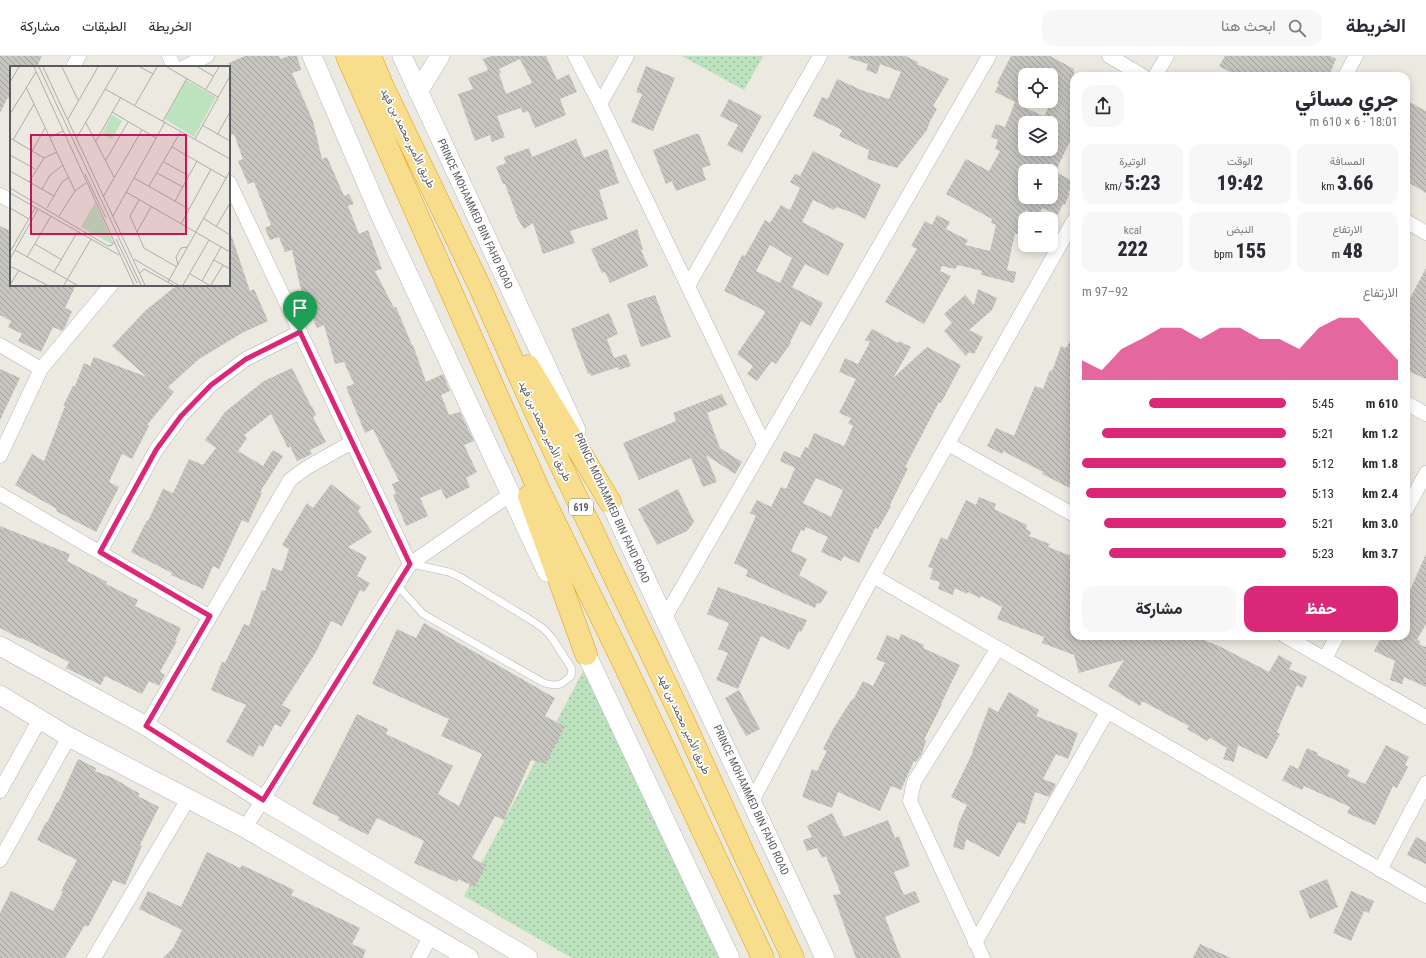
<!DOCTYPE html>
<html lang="ar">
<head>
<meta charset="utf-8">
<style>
	:root { --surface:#fff; --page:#f7f7f7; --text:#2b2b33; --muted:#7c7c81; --line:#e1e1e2; --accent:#db2777 }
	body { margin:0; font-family:"Roboto Condensed",Vazirmatn,sans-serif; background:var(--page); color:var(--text); direction:rtl; height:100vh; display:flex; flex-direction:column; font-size:15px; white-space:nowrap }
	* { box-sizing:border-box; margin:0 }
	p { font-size:13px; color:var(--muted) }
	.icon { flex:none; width:22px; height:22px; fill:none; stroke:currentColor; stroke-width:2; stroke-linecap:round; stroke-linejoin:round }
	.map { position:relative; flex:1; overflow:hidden; direction:ltr }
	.panel { position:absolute; left:1070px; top:16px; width:340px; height:568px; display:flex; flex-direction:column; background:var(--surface); border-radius:12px; box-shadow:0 2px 10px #0003; direction:rtl }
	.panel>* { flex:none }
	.controls { position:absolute; left:1018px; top:12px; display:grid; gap:8px }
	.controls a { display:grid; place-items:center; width:40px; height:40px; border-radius:8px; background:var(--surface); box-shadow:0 2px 10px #0003; font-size:20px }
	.pin { position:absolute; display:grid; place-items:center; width:34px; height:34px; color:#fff; margin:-41px -17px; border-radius:50% 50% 50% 0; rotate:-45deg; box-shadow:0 0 4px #0007 }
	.pin .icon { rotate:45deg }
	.round { display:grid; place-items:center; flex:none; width:42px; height:42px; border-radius:12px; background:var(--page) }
	.headline { display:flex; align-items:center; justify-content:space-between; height:68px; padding:0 12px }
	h1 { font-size:22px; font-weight:800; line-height:30px }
	.stats { display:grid; grid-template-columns:repeat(3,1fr); gap:6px; height:68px; padding:4px 12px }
	.stats div { display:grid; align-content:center; border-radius:10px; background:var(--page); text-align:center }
	.stats b { font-size:20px; font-weight:800 }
	.stats small { font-size:11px; font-weight:400 }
	.stats p { font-size:11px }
	.chart { height:112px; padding:8px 12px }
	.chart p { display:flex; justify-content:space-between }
	.chart svg { width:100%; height:72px; margin-top:4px; fill:var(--accent); opacity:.7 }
	.primary-button { display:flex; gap:8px; margin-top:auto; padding:8px 12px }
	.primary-button a { flex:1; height:46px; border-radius:12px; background:var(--accent); color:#fff; font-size:16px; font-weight:800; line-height:46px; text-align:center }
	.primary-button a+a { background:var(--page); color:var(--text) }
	ul { padding:0 12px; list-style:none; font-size:13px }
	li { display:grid; grid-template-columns:64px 48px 1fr; align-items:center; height:30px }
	li i { height:10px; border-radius:5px; background:var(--accent) }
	header { display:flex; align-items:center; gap:24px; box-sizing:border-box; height:56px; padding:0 20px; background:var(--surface); border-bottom:1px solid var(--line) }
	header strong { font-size:19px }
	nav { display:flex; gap:22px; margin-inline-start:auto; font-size:14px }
	.search { width:280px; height:36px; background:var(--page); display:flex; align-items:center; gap:10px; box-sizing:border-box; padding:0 14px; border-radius:12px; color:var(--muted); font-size:15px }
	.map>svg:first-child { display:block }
	.green { fill:url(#green-dots) }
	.building { fill:url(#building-back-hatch); fill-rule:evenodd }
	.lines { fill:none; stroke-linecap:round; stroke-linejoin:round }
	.lane-casing { stroke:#b3b6bb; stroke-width:8 }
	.street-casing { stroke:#b3b6bb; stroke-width:15 }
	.secondary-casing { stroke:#b4b7bd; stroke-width:20 }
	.highway-casing { stroke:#e0a00b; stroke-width:23 }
	.lane { stroke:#fff; stroke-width:7 }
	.street { stroke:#fff; stroke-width:14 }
	.secondary { stroke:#fff; stroke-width:19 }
	.highway { stroke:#f7dd8c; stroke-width:22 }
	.route-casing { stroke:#fff; stroke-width:8 }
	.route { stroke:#db2777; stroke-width:5 }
	.labels { text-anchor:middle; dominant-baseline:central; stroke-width:3.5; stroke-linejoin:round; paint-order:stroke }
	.shield { fill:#fff; stroke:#8b8d90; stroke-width:1 }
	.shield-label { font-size:10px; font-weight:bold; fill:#595c61 }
	.street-label { font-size:11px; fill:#595c61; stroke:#fff }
	.inset-road { fill:none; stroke:#adada9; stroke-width:1 }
	.view { fill:#c2185b; fill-opacity:0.15; stroke:#c2185b; stroke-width:2 }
	.inset-edge { fill:none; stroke:#595c61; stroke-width:2 }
</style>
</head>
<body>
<header>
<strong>الخريطة</strong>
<div class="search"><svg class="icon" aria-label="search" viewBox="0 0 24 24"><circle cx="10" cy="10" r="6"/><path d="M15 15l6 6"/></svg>ابحث هنا</div>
<nav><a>الخريطة</a><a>الطبقات</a><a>مشاركة</a></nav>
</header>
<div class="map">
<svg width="1426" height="902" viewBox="0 0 1426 902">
	<defs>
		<pattern id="green-dots" width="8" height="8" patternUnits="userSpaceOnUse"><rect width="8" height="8" fill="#bde2be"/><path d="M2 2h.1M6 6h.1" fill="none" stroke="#9dba9e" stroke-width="1.8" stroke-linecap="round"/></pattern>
		<pattern id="building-back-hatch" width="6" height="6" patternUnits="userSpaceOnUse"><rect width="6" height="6" fill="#c6c4be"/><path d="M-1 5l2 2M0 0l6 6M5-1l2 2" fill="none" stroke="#a4a29e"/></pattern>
	</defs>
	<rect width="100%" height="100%" fill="#ebe9e0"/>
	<path class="green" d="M682,0h81l-19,34z
		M587,608l135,294h-150l-108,-62z"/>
	<path class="building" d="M0,0h42l-5,11h-26v32l-3,-2 -8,16z
		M245,0h34l1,3 9,-3h8l4,14 -9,3 21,48 9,38 5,-2 17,39 5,-2 5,10 -6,2 11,28 9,-4 14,39 -7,2 19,37 2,-1 16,38h1l13,37 17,-8 7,17 -9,4 8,20 11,-3 14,29 -10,4 13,27 -11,6 4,9 -24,12 -5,-10 -21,9 8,18 -22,10 -13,-31 3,-1 -4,-10 7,-3 -26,-52 -8,4 -19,-46 8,-3 -10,-22 -9,2 -11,-39 -7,3 -16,-38 -9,-40 -7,2 -6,-15 -9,3 -5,-12 6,-3 -17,-43 -6,2 -10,-23 5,-2 -9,-25 -5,2v-73z
		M491,0h55l11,24 12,-6 8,18 -17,7 6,16 -31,13 -7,-17 -5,2 -2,-5 -24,8 8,21 -13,5 -2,-7 -15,6 -17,-47 15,-5 -5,-11 20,-8 -5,-11zM520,3l12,24 -26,11 -7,-20 2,-2 -2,-3z
		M849,0h56l13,6 -1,2 32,15 -16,27 4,3 -7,12 -3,9 -30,38 -30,-9 2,-9 -30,-14 3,-6 -29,-14 9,-19 6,2 9,-20 27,12 25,8 12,-27 -21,-8 -3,10 -11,-4 2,-6 -20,-6z
		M1011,0h39l24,13v77l-5,-3 -13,28h-2l20,11 -6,11 1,1 -4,11 -2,-1 -5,11 -16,-7 -3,8 -14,-6v27l-10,-4 -8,37 9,2 -2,11 -33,-8 1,-4 -24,-6 -3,4 -13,-3 -2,5 11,5 -27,48 -39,-22 32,-53 -6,-3 14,-25 7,4 5,-10 13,7 -4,7 22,11 -3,5 25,6 6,-26 -5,-2 1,-4 -46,-25 20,-35 23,12 11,-20 -5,-2 3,-9 -7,-3 5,-13 9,3 10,-25 -20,-10 4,-8 -2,-1zM1025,19h26v28l-7,13 -19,-8zM1025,67h26v26h-33l7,-17zM1025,115h26v26h-26z
		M1225,0h105l6,3 -7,17h-92l-18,-10z
		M646,10l29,12 -22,53 -22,-9 11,-28 -6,-2z
		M729,43l33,17 -20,37 -15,-8 11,-20 -18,-9z
		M1406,44l20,11v82l-20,-12z
		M695,78h4l12,31 -9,3 4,12 -30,11 -4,-10 -6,3 -13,-34z
		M576,83l8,19 23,-9 12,34 -20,7 9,29 -38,12 5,12 -32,11 -10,-31 -9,6 -8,-13h1l-12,-32h-2l-7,-17 10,-4 -2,-6 25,-9 3,9z
		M813,95l68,34 -16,34 -14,-7 -15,-5 -2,3 -21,-10 -11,22 42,22 -16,32 -23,-12 -13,23 31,16 -12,23 -10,-5 -11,21 1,1 -15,21 -4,-3 -15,20 -10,-7 6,-8 -16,-12 28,-41 -1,-1 1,-1 -41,-20 18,-36 3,1 20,-36 5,3 11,-18 9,5 10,-22 -10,-6 5,-8 5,2zM770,189l22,13 -12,25 -24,-12z
		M0,170l11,5v54h65l-11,23 7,3 -7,16 -3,4 -9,-4 -12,25 -23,-11 4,-7 -14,-7 3,-6 -11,-6z
		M637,173l6,21h-2l7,16 -38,17 -5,-11 -3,1 -11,-24z
		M229,178h2l19,57 4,-2 14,32 -26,12 -43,26 -31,28 6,5 -27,33 2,1 -17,33 -10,-5 -13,28 10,5 -23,45 -40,-21 1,-2 -42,-24 17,-31 12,7 21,-55h-2l10,-20h2l9,-23 6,3 4,-9 53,20 -35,-31 33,-35 32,-26h52z
		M1426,212v111l-20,-9v-64z
		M978,233l19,9 -5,12 -23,20 14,7 -9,17 -5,-2 -3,4 -22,-25 8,-8 -8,-9 21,-19 9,10z
		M655,239l16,42 -30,10 -14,-43z
		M609,257l9,21 -11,5 7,19 12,-4 5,12 -12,4 -1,-3 -27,9 -1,-3 -2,1 -17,-45z
		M872,273l26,14 1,-2 12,6 -18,31 34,-31 34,18 -20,38 -2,-1 -34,65 3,1 -18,37 1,1 -13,23 -3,-1 -16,35 -15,-7 -3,5 -20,-9 7,-15 -22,-10 -2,4 -3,-1 -10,21 16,8 -8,16 29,17 -8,12 -3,-1 -2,5 -69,-32 2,-6 -14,-7 22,-47 -6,-3 7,-13 14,7 10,-20 5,2 9,-21 -15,-7 4,-10 16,7 5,-11 3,1 6,-15 30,13 9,-20 -5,-3 3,-5 -12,-5 17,-34 -17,-7 6,-14 13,6 12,-22 -5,-2zM816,422l27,12 -12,27 -28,-14z
		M1074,279v155l-32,-16 1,-2 -40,-21 -1,3 -15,-8 9,-18 18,8 21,-50 8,3 7,-19 2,1 9,-25 5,2z
		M292,312l19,38h1l4,9 -3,2 13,25 -16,8 2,4 -15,7 -7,-15 -2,2 -17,-34 -27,21 3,3 -9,13 25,15 10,-16 10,6 -23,36 2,1 -14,30 -6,-3 -23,49 -6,-3 -10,23 -32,-14 1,-2 -41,-21 16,-32 1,1 15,-32 10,4 16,-34 14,6 13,-17 -11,-8 20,-28 39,-31z
		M0,313l20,9 -20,42z
		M722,338l5,11 -20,8 13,35 22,14 -7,12 -29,-19 11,27 -14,5 -12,-29 -52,22 -16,-37 53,-22 -3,-8z
		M331,428l30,23 -3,4 14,21 -24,15 19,10 -10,19 13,7 -6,9 -4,-2 -18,36 -11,-5 -15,31 -34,53 9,5 -10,17 -6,-3 -12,23 -4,-2 -6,12 -27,-15 20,-37 -35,-15 11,-28 3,1 19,-39 5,2 13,-36 3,1 7,-23 10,3 7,-22 -7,-4 25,-42 6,5z
		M678,433l16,33 -7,9 -30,14 -19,-36z
		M979,441l17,7 -2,5 33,16 -1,4 5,3 -2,4 21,8 -2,3 26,10v79h120l27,11 48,25 10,-17 13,8 -3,6 18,8 -5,11 -5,-3 -20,47 3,2 -13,25 -29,-14 -4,17 -11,-3 4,-11 -17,-10 -3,3 -20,-12 2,-3 -47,-25 -2,5 -32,-20 16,-26 -45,13 -5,-18 -32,-12 2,-6 -47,-18 5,-12 -21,-11 -1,2 -12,-6 -1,2 -12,-6 -2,7 -15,-6 2,-7 -10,-3 3,-11 -5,-1 13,-30 6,3 19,-40 10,5z
		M0,470l70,28 -3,7 40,21 -1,2 32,16 -3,6 46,22 -6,13h2l-17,31 5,3 -6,11 -10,-5 -7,13 -37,-18 -4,9 -35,-17 3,-6 -47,-24 -1,1 -21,-11z
		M1426,498v70l-9,16 3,1 -1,3 7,3v40l-22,-10 -2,7 -12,-4 5,-19 -21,-10 8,-15h24v-49l4,3z
		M718,531l89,33 -6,12 -2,-1 -10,19 -28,-14 -23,53 -22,-9 12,-27 -10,-4 11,-26 -22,-9z
		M424,567l131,75 -10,18 20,11 -16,30 -2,7 -16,-4 -27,60 -9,-4 -23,42 14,7 -11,22 -17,-8 -1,3 -43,-19 10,-22 -47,-23 -9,17 -30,-15 1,-3 -27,-13 45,-90 31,15 -2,5 67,32 -15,28 21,12 23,-52 -41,-18 8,-17 -77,-35 25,-55 19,9z
		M901,578l23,11 -1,3 37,17 -19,39h1l-18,36 2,1 -4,12 -6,9 -2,-1 -13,29 -10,-4 -11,25 -42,-19 -6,16 -30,-11 10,-28 5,2 10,-20 -4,-2 10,-20 19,-30 1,1 10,-19 10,5 12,-23 -9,-4 11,-24 12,5z
		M739,634l21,39 -14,7 -21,-38z
		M1009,636l30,18 -3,6 42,17 -10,26 -12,-5 -13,25 13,5 -7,13 -14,-5 -10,32 -7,-2 -19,35 -33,-18 -2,11 -11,-3 6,-25 8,-17 -16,-8 22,-45h-1l17,-45 9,5z
		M1386,689l23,12 -4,8 3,2 -11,21 -4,-2 -18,39 -28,-12 3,-6 -46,-21 -2,4 -20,-10 8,-15 8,4 9,-21 11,5 -1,2 33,15 -3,6 18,8z
		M78,703l18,9 -1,3 18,7 27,16 -2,2 21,11 -19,38 2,1 -17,39 -12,-5 -25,47 -3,-2 -20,33h-65v-45l11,-22 42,20 10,-19 -2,-1 16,-31 -40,-20 9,-18 1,1 10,-21 1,1z
		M832,757l12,24 44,-17 7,18 4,-2 11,30 -16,6 10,23 11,-4 5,11 -35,15 16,41h-45l-23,-63 8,-1 -15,-38 -4,2 -5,-10 -10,3 -4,-11 9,-3 -5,-11z
		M1416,781l10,5v22l-19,-9z
		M207,796l33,16 2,-3 52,25 -3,5 69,33 -8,16 14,6 -3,8h-200l10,-10 9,-18 -43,-21 9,-18 33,16z
		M1327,823l11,28 -28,12 -11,-28z
		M1351,835l23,10 -5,12 -5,-2 -13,30 -18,-8z
		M1200,888l31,14h-38z"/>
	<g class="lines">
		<defs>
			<path id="lane" d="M397,529l26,29 121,69c14,4 17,2 27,-7l1,-7 -20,-31 -8,-9 -10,-7 -74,-45 -11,-5 -37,-8"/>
			<path id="street" d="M169,0l5,11
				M575,0l25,48 164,340
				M1109,0l34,20
				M73,11l6,-11
				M184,11l23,-11
				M1155,20l12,-20
				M1345,20l11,-20
				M600,48l27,-48
				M229,126l181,382
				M0,139l11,6
				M1406,165l20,12
				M688,230l132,-230
				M0,289l41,24
				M1406,347l20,11
				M948,388l126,71
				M0,400l41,-87 70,-84
				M0,438l210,123
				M1406,454l20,-37
				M100,496l56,-102 25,-34 30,-31 35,-26 54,-27
				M873,520l553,320
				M664,563l325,-563
				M1285,580l141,81
				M1325,603l12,-23
				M146,670l144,-246 16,-12 46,-26
				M0,735l40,-72
				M752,745l121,-225 201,-356
				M245,772l165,-264 101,-70
				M0,804l69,-123
				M1380,814l46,-87
				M975,887l132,-231
				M94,902l94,-159
				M419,902l12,-23
				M983,902l-73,-157 4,-19 84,-134"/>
			<path id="secondary" d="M312,0l66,154 169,362
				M402,0l174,374
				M418,36l22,-36
				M604,433c72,157 148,312 221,469
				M580,585l150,317
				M0,590l146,80 117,74 265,158
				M0,639l69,42 176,91 224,130"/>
			<path id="highway" d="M347,0l191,432 87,178 138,292
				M370,0l13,31 96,198 57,128 147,307 60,132 50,106
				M528,310l82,136
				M529,440l57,158"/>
		</defs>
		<use href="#lane" class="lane-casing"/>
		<use href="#street" class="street-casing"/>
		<use href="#secondary" class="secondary-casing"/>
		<use href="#highway" class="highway-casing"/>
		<use href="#lane" class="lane"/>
		<use href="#street" class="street"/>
		<use href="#secondary" class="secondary"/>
		<use href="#highway" class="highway"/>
	</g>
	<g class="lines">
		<defs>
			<path id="route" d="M300,276l110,232 -147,236 -117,-74 64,-110 -110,-64 56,-102 25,-34 30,-31 35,-26z"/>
		</defs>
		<use href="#route" class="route-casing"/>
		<use href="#route" class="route"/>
	</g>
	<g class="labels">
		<rect class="shield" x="569" y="443" width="24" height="16" rx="3"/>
		<g class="shield-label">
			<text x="581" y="451">619</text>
		</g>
		<g class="street-label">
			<text transform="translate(408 82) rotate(64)">طريق الأمير محمد بن فهد</text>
			<text transform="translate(475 158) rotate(65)">PRINCE MOHAMMED BIN FAHD ROAD</text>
			<text transform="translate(545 375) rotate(65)">طريق الأمير محمد بن فهد</text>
			<text transform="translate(612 452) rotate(65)">PRINCE MOHAMMED BIN FAHD ROAD</text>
			<text transform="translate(684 668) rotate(65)">طريق الأمير محمد بن فهد</text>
			<text transform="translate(751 744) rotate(65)">PRINCE MOHAMMED BIN FAHD ROAD</text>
		</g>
	</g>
	<g transform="translate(10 10)">
		<rect width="220" height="220" fill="#ebe9e0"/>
		<path d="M176,14l30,17 -22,40 -29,-18zM102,49l10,6 -10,18 -10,-5zM85,136l18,40 -1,2 -31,-17z" fill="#bde2be"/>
		<path class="inset-road" d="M24,1l100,218M29,1l102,218M33,1l102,218M52,1l16,33M130,1l13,7M157,1l51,30M188,1l15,9M0,16l9,-15M16,21l49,104M95,23l125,70M196,23l13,-22M125,39l22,-38M102,46l44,26M0,48l26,-42M58,53l30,-52M153,55l24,-43M76,57l28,54M192,59l28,16M207,69l13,-23M40,71l13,-6M0,72l34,20M66,73l42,-72M185,73l35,-63M3,74l21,-36M86,75l25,-44M162,81l54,31M22,85l13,-23M0,89l25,14M96,94l22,-38M154,96l25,14M0,105l44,25M147,107l26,14M75,108l21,44M124,112l55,31M19,116l15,-24 13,-6M139,120l32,-55M0,122l98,58 4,-1 2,-3M32,123l8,-14 13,-10M116,126l104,60M0,127l109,62M93,131l39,-67M129,134l-9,16 14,32 33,19M165,135l22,-40M0,142l19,11M37,142l15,-26 7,-5M49,150l16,-25 11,-8M103,150l52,-94M193,152l27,17M171,158l30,-55M206,161l14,-24M127,166l14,-25M106,173l21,44M25,178l27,16M5,184l62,35M0,186l25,-44M17,191l24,-41M0,193l28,-50M124,193l44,26M204,194l16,9M168,199l-2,-8 5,-9 6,-1M0,200l37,19M44,206l24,-41M130,207l4,-4 29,16M180,208l19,11M192,215l19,-34M158,216l62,-111M0,219l9,-15M54,219l27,-46M173,219l26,-45M201,219l12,-20"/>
		<path class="view" d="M21,69h155v99h-155z"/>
		<rect width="220" height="220" class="inset-edge"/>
	</g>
</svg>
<div class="controls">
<a><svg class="icon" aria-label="locate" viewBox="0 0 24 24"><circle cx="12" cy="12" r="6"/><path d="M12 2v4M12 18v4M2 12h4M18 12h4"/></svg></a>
<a><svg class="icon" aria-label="layers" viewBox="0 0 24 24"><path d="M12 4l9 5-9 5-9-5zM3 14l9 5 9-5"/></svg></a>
<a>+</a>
<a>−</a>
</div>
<div class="pin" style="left:300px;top:276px;background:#1e9e55"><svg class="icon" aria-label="arrive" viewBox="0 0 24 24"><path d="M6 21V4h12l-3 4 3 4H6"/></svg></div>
<section class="panel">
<div class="headline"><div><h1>جري مسائي</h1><p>18:01 · 6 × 610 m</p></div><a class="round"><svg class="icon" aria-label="share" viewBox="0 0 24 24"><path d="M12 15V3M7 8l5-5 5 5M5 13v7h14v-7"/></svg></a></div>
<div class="stats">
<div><p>المسافة</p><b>3.66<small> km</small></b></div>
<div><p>الوقت</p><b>19:42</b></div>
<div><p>الوتيرة</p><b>5:23<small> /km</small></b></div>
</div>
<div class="stats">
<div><p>الارتفاع</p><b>48<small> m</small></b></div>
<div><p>النبض</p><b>155<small> bpm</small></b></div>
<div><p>kcal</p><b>222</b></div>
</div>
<div class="chart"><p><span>الارتفاع</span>92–97 m</p>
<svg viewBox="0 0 160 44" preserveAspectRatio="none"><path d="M0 44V32L10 38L20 25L30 19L40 12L50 12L60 19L70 12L80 12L90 19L100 19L110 25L120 12L130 6L140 6L150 19L160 32V44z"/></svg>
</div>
<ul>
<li><b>610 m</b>5:45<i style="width:67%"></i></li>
<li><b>1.2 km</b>5:21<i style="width:90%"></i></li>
<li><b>1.8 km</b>5:12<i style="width:100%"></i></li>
<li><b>2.4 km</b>5:13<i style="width:98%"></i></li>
<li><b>3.0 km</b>5:21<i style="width:89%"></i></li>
<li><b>3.7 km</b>5:23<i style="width:87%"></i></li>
</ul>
<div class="primary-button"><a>حفظ</a><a>مشاركة</a></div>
</section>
</div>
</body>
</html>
